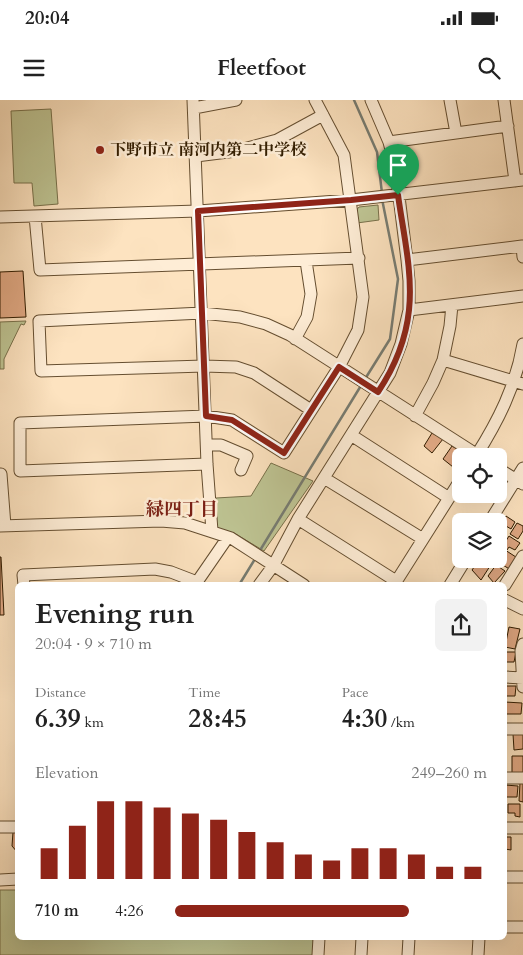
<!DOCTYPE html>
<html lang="en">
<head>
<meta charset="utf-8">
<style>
	:root { --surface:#fff; --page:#f2f2f2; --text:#222; --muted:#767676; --accent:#8f2418 }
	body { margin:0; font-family:Cardo,"Noto Serif JP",serif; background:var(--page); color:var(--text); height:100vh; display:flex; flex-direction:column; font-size:19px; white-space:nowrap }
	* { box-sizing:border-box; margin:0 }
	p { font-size:16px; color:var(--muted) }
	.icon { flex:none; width:28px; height:28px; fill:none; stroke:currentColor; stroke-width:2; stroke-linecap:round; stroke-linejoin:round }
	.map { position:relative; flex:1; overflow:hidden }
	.drawer { position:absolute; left:15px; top:482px; width:492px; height:358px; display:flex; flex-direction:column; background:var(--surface); border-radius:8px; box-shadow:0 5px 20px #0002 }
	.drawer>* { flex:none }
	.buttons { position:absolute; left:452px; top:348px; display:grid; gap:10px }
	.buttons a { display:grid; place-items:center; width:55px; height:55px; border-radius:8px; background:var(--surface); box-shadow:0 5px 20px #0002; font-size:25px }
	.pin { position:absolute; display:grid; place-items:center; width:42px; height:42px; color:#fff; margin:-51px -21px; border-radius:50% 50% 50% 0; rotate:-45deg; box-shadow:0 0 5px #0007 }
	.pin .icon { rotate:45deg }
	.round { display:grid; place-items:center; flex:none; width:52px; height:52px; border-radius:8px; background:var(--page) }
	.head { display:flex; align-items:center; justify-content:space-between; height:85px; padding:0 20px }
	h1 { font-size:28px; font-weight:800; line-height:38px }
	.stats { display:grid; grid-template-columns:repeat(3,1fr); gap:8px; height:85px; padding:5px 20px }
	.stats div { display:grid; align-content:center }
	.stats b { font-size:25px; font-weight:800 }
	.stats small { font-size:14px; font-weight:400 }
	.stats p { font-size:14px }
	.chart { height:140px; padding:10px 20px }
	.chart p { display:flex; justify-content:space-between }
	.chart svg { width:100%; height:90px; margin-top:5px; stroke:var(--accent); stroke-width:6 }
	ul { padding:0 20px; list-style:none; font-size:16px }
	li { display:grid; grid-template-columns:80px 60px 1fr; align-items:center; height:38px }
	li i { height:12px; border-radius:6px; background:var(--accent) }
	.status { display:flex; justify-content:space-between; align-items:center; height:35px; padding:0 25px; background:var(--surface); direction:ltr }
	.status svg { height:14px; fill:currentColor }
	header { display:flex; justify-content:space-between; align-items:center; height:65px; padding:0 20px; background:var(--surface); font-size:22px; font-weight:800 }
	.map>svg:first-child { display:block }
	.green { fill:#bec493; stroke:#78704a }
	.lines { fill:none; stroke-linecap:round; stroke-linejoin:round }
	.stream { stroke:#777c72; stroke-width:2.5 }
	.building { fill:#e1a984; stroke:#321d00 }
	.minor-casing { stroke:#654e30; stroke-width:13 }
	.minor { stroke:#feedd6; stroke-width:11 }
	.route-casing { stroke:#fff; stroke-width:10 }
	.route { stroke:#8f2418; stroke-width:6 }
	.poi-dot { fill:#8f2418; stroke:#feedd6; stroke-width:2 }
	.labels { text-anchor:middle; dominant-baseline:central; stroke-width:5; stroke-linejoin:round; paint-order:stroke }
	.poi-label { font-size:16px; font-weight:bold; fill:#321d00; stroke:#feedd6; text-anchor:start }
	.neighbourhood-label { font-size:18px; font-weight:bold; fill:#7a1f14; stroke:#feedd6 }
</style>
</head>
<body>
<div class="status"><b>20:04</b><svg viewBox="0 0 49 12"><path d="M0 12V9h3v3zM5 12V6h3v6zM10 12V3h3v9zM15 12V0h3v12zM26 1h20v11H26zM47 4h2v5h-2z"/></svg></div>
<header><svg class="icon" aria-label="menu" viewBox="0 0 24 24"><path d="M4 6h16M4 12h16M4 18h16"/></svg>Fleetfoot<svg class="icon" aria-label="search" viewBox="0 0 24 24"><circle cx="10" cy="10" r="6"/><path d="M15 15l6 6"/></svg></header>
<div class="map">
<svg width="523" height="855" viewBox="0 0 523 855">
	<rect width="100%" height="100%" fill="#fde3c0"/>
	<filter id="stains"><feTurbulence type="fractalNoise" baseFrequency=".004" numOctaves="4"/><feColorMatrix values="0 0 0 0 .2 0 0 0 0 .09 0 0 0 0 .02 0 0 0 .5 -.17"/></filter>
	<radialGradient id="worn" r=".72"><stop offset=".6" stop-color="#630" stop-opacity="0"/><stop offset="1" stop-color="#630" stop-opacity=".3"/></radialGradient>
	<path class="green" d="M51,9l7,95 -24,2 -2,-23h-18l-3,-72z
		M378,105l1,15 -22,3 -2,-11 4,-5z
		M26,221l-2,4 -3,-1 -17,35v10h-4v-47z
		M271,363l42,18 -49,70 -30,-18 -18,-5v-30l35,-2z
		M0,790h17l1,48h297l-1,17h-314z"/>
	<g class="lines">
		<path class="stream" d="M354,0l23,52 5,41
			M365,279l25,-40 8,-60 -16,-80
			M259,452l103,-168
			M239,485l16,-26"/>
	</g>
	<path class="building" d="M23,171l3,46 -26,1v-46z
		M432,333l11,6 -11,14 -8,-7z
		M452,346l16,10h-7v10l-3,5 -15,-12z
		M506,416l9,6 -4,7 -10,-6z
		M517,423l6,3v5l-5,8 -8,-5z
		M509,436l11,7 -5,7 -6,-3 -2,3 -5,-3z
		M502,448l17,11 -8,11 -18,-11h6v-7z
		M0,457h1l3,58h-4z
		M480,459h7l5,4 -11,17 -9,-10z
		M496,465l9,6 -11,12 -6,-7z
		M509,527l11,2 -5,20 -10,-2z
		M505,552h11l-2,10h-9z
		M505,586h11l-1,10h-10z
		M505,602l17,1 -1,11h-16z
		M513,634h10v15l-9,1z
		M512,656h11v18h-11z
		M520,683h3v19l-4,-1z
		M505,685l13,1 -1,11h-12z
		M508,704h12v13l-5,-1v-3h-7z
		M13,732h5v21l-6,-7z
		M505,737h6v13l-6,-1z"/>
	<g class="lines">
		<defs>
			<path id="minor" d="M193,0l14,364 5,67
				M450,0l6,33
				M504,0l11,81
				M194,8l42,-8
				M389,42l119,-16
				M196,56l40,-5 41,-11 46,-25
				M35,116l5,54 319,-12
				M0,117l198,-6 153,-11 172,-20
				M407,160l115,-14 1,11
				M452,205l-2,21 -7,34 80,24
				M409,210l114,-14
				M295,239l12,-22 4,-23 -5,-33
				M311,310l-57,-37 -18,-6 -32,-1 -163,5 -2,-50 163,-8 38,4 26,7 24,11 189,121
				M415,316l18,-33 10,-23
				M351,335l98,63
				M207,345h14l26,11 -6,14
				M476,356c22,-35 40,-70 47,-112
				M207,364l-187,7v-48l186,-7 26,4 52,33 55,-86 19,-37 5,-33 -19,-142 -29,-55
				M499,369l24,15
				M0,374h1l4,52
				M324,378l99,61
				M298,419l98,62
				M490,421l33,-53
				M0,426l161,-5 24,2 46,15 73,47
				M197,482l31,-45
				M24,485l-1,-10 132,-6 16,3 26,10 -1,3
				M259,485l14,-19 25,-47 92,-146 11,-29 8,-34v-29l-2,-21 -12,-95 -6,-23 -18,-42
				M394,485l67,-106
				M450,485l16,-26
				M505,485l18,-29
				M505,500l18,9
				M523,544l-2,7 2,36
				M505,577l18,1
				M505,629h18
				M505,678h18
				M0,727h18
				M505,728h18
				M505,777h18
				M0,780l18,-1
				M505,827h18
				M318,855l1,-17
				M361,855l1,-17
				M408,855l1,-17
				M478,855l1,-17"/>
		</defs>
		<use href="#minor" class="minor-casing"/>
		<use href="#minor" class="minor"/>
	</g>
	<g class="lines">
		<defs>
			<path id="route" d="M398,95c5,37 15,77 11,115 -3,29 -15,58 -31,82l-39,-25 -55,86 -52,-33 -26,-4 -8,-205 153,-11z"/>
		</defs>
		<use href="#route" class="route-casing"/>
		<use href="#route" class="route"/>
	</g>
	<circle class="poi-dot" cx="100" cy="50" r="5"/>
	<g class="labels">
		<g class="poi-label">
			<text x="110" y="50">下野市立 南河内第二中学校</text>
		</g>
		<g class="neighbourhood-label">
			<text x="182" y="409">緑四丁目</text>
		</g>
	</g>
	<rect width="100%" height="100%" filter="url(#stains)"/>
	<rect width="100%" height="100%" fill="url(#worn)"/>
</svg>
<div class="buttons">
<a><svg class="icon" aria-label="locate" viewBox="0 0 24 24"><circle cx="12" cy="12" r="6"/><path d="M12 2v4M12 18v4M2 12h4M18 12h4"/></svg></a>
<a><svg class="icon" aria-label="layers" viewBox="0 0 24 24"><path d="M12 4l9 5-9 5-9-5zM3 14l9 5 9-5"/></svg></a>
</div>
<div class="pin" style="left:398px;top:95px;background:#1e9e55"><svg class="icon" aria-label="arrive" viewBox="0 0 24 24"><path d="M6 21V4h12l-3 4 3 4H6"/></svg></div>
<section class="drawer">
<div class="head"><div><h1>Evening run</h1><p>20:04 · 9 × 710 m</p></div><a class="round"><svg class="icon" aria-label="share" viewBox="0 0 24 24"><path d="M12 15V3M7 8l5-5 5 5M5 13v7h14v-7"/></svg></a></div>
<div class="stats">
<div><p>Distance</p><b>6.39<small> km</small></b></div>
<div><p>Time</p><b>28:45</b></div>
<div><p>Pace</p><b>4:30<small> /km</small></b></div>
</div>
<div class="chart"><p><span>Elevation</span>249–260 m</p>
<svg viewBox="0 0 160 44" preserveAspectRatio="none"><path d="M5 44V29M15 44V18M25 44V6M35 44V6M45 44V9M55 44V12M65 44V15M75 44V21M85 44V26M95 44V32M105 44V35M115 44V29M125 44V29M135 44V32M145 44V38M155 44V38"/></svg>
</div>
<ul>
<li><b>710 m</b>4:26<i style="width:75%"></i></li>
</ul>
</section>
</div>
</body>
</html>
